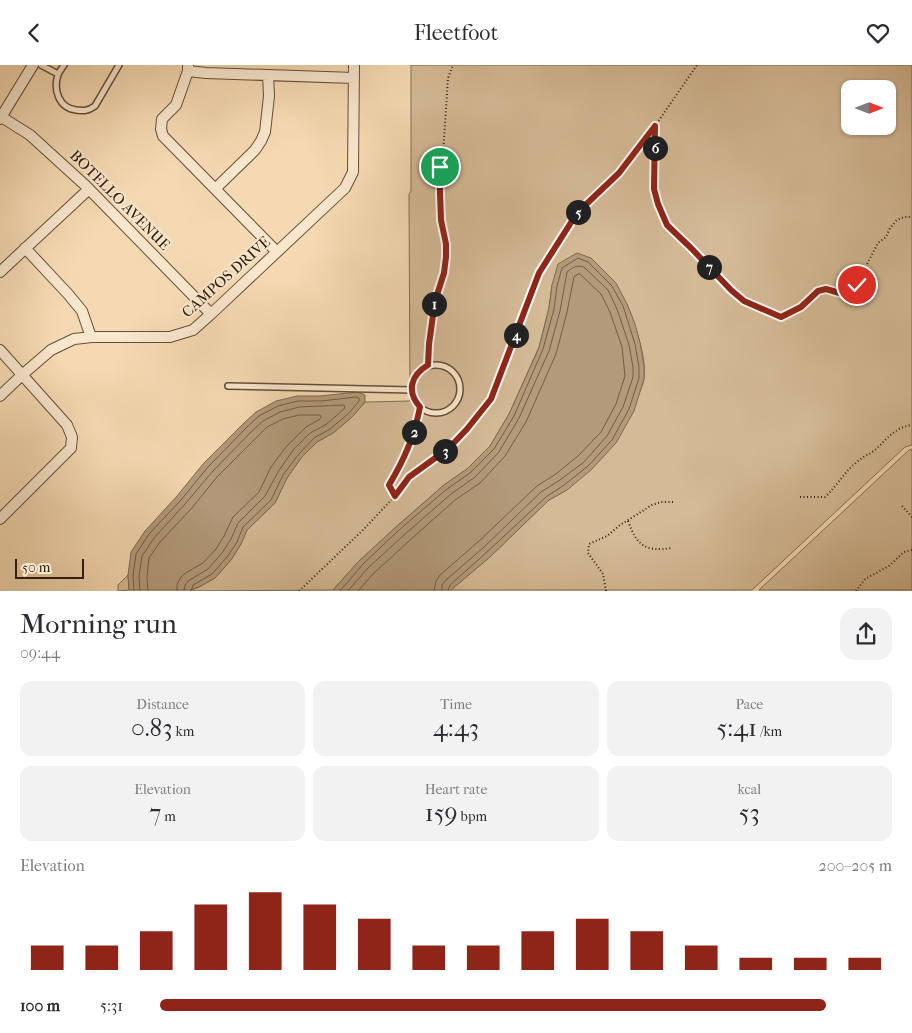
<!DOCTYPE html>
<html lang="en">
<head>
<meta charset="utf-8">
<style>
	:root { --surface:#fff; --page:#f2f2f3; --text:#2b2b33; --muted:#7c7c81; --accent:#8f2418 }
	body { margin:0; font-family:"IM FELL French Canon",serif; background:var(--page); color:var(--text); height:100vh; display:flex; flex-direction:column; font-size:19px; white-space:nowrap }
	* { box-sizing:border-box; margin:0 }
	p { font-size:16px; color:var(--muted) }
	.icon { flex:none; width:28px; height:28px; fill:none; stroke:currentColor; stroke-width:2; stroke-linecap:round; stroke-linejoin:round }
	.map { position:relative; height:526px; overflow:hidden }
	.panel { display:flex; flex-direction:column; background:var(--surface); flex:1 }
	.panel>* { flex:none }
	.needle { width:32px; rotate:90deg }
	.buttons { position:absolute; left:841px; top:15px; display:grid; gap:10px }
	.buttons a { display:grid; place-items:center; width:55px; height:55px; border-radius:10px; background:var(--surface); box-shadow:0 1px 4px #0004; font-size:25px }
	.scale { position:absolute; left:15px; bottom:12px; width:69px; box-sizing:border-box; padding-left:5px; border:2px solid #32210e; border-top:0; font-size:14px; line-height:18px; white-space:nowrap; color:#32210e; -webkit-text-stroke:4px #f8e6cd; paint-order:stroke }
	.pin { position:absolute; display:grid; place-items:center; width:42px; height:42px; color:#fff; margin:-21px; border:2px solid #fff; border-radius:50%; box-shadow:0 1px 5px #0007 }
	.km { position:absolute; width:25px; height:25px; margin:-12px; border-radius:50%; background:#222; color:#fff; font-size:14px; line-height:25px; text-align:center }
	.round { display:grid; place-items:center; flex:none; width:52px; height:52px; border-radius:15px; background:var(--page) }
	.headline { display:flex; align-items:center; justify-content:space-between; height:85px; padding:0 20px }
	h1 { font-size:28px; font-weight:600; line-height:38px }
	.figures { display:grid; grid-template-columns:repeat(3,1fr); gap:8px; height:85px; padding:5px 20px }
	.figures div { display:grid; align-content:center; border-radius:12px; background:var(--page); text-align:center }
	.figures b { font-size:25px; font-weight:600 }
	.figures small { font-size:14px; font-weight:400 }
	.figures p { font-size:14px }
	.chart { height:140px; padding:10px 20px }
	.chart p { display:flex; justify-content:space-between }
	.chart svg { width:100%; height:90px; margin-top:5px; stroke:var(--accent); stroke-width:6 }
	ul { padding:0 20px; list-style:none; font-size:16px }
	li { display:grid; grid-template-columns:80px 60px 1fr; align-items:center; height:38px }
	li i { height:12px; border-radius:6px; background:var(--accent) }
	header { display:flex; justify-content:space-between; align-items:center; height:65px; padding:0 20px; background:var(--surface); font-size:22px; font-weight:600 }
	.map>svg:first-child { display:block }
	.green { fill:#d4ba96; stroke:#836e52; fill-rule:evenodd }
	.water { fill:#b39a7a; stroke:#7f6a4f }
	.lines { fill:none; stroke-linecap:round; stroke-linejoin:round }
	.shore { stroke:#725e44; stroke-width:1 }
	.service-casing { stroke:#634f37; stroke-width:8 }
	.minor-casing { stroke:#634f37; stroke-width:12 }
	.path { stroke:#32210e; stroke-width:2; stroke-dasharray:1 2.5; stroke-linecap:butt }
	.service { stroke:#f8e6cd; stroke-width:5 }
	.minor { stroke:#f8e6cd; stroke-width:10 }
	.route-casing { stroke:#fff; stroke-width:10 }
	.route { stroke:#8f2418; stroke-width:6 }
	.labels { text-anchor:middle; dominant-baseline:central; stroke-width:4; stroke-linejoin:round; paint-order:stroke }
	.street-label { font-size:15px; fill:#32210e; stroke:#f8e6cd }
</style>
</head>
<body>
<header><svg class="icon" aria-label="back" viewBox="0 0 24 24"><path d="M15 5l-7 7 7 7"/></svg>Fleetfoot<svg class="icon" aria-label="heart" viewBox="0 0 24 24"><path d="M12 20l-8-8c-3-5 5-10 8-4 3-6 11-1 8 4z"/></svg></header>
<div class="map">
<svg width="912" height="526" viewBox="0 0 912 526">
	<rect width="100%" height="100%" fill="#f5d9b2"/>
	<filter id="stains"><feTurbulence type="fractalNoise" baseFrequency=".004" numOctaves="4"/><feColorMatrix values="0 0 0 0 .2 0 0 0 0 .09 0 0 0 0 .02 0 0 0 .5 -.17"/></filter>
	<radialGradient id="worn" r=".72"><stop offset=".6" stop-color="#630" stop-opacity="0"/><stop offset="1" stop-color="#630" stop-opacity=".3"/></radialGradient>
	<path class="green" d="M411,0h501v380l-7,2 -153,143h-301l40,-34 46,-45 12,-11 18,-10 73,-99c2,-4 3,-8 4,-12 3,-22 -9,-54 -17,-75l-75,-19 -3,23 -10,39 -30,67 -19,32 -23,23 -23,16 -48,42 -37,34 -26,29 -143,1 9,-4 16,-9 16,-18 10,-16 6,-14 28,-27 12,-25 14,-20 16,-16 16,-9 19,-16 13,-15 45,-1 -1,-207 2,-3zM850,24h38v37h-38z
		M912,384v141h-153l150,-140z
		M128,510l1,15 -11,1v-6z"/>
	<path class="water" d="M577,188l14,5 25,25 11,21 8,20 5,19 4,23v13l-10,32 -18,32 -25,27 -24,20 -18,10 -58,56 -40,34h-118l26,-29 37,-34 48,-42 23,-16 23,-23 19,-32 30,-66 10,-40 3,-23 6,-21z
		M358,327l7,3v7l-13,15 -19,16 -16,9 -16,16 -14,20 -12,25 -28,27 -6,14 -10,16 -16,18 -16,9 -9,3h-61l-1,-15 3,-23 14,-21 32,-35 26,-32 41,-41 12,-11 20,-11 21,-5h23z"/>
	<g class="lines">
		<path class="shore" d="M134,526l-1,-15 3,-22 13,-20 32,-34 26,-32 40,-41 12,-11 19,-10 20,-5h23l35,-4 3,1v3l-10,12 -19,16 -16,9 -16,17 -15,20 -12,25 -28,27 -6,15 -10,15 -15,17 -19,11 -2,6
			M140,526l-1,-15 3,-20 12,-18 31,-34 27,-32 40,-41 11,-10 17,-9 19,-5 45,-2 1,2 -1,2 -17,15 -17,9 -17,17 -15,22 -13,24 -27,27 -7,16 -9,14 -14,16 -20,12 -3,4 -1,6
			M148,526l-1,-15 2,-18 11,-16 31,-33 26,-32 50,-50 16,-8 16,-4h21l1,2 -1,2 -14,8 -20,20 -15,20 -12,25 -26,25 -9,19 -8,13 -13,14 -16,9 -6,5 -4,7v7
			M340,526l23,-27 36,-34 48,-41 23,-16 24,-24 20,-33 29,-67 11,-40 3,-23 5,-18 16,-10 10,4 24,24 11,20 12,38 4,23v11l-10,31 -17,31 -24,26 -24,19 -18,12 -59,55 -37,33 -2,6
			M348,526l19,-22 37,-34 47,-41 24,-17 24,-25 20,-34 30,-67 11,-40 7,-39c6,-5 11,-8 18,-4l23,22 9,19 12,36 4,22v10l-10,30 -16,29 -23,26 -24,18 -19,12 -58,56 -37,32 -4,5v6
			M358,526l15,-17 36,-33 46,-41 25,-17 25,-27 21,-34 30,-68 11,-42 7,-35 4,-3h2l21,20 9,18 12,35 3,29 -9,28 -15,28 -23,24 -22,18 -19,12 -59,56 -38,33 -4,6 -2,10"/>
		<defs>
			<path id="service" d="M41,0l17,9
				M64,0c-2,3 -5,7 -6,10 -5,15 1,33 18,35 8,1 12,1 19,-4l24,-41
				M412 324a24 24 0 1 1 48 0a24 24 0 1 1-48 0Z
				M228,321l184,4"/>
			<path id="minor" d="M188,0v6l-12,34 -14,14 -1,10 2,7 114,116
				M188,6l18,2 148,5
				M0,51l30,19 56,51 125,128
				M0,54l33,-54
				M215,124l40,-39 6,-9 4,-9 4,-36 -1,-21
				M25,183l43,46 14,17 9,26
				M0,207l89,-83
				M0,285l67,75 5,12 -1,11 -71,71
				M0,331l22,-21 29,-25 23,-11 18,-2h78l23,-7 18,-16 134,-126 8,-16 1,-107"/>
		</defs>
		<use href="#service" class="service-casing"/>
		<use href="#minor" class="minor-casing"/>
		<path class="path" d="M655,61l-1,62 4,16 9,21 25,24 39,41 13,11 37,16 20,-10 17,-16 8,-3 17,6 9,-1 26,-50 8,-6 4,-9 7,-8 7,-3h8
			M428,300l1,-21 6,-43 9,-28 2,-16v-13l-5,-24 -1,-27v-25l3,-14 5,-76 5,-13
			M395,431l-6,-11c16,-27 25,-48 31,-78
			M800,432h25c12,-11 20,-26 32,-35 5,-5 11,-7 17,-11 12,-11 21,-24 38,-26
			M902,441l10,11
			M628,456c9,24 16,31 44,27
			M299,526l64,-61 32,-34 14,-19 40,-29 18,-19 24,-30 48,-126 38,-60 42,-40 36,-47 42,-61
			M606,526l-3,-17 -15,-21 1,-9 18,-8 13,-11 32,-20 9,-3h12
			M856,526l9,-12 24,-13 15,-14 8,-2"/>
		<use href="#service" class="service"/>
		<use href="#minor" class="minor"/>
	</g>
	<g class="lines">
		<defs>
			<path id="route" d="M440,102v26l1,27 5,24v13l-2,16 -9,28 -6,43 -1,21c-17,10 -22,26 -8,42 -6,30 -15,51 -31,78l6,11 14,-19 40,-29 18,-19 24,-30 48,-126 38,-60 42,-40 36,-47 -1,63 4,15 9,21 25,24 39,41 13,11 37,16 20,-10 17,-16 8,-2 17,5 9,-1 5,-8"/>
		</defs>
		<use href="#route" class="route-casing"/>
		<use href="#route" class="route"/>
	</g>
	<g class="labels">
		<g class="street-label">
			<text transform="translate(120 135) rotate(45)">BOTELLO AVENUE</text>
			<text transform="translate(226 212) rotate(-42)">CAMPOS DRIVE</text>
		</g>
	</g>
	<rect width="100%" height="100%" filter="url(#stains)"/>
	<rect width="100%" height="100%" fill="url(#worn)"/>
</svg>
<div class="buttons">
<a><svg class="needle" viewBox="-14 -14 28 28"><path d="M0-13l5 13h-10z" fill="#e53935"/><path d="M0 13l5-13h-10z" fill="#7c7c81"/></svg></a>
</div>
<div class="scale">50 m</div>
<div class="pin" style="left:440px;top:102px;background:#1e9e55"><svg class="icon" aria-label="arrive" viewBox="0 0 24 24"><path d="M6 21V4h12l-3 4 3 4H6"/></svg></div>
<div class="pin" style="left:857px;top:220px;background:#d93025"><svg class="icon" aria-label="check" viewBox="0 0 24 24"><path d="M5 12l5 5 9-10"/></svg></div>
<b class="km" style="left:434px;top:239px">1</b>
<b class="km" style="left:414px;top:367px">2</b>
<b class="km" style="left:445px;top:386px">3</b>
<b class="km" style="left:516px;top:270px">4</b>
<b class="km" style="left:578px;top:147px">5</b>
<b class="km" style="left:655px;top:83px">6</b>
<b class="km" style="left:709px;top:202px">7</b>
</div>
<section class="panel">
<div class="headline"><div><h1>Morning run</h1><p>09:44</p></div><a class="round"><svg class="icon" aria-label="share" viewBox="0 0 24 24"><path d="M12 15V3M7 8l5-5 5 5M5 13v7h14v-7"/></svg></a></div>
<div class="figures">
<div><p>Distance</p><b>0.83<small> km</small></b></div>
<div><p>Time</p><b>4:43</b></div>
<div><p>Pace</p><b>5:41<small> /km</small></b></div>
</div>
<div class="figures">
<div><p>Elevation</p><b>7<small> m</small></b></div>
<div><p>Heart rate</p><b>159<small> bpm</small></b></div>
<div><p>kcal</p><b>53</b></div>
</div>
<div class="chart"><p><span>Elevation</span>200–205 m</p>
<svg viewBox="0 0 160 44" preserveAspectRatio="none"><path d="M5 44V32M15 44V32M25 44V25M35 44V12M45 44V6M55 44V12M65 44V19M75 44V32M85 44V32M95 44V25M105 44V19M115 44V25M125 44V32M135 44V38M145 44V38M155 44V38"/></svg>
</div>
<ul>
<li><b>100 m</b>5:31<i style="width:91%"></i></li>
</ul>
</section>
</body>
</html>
